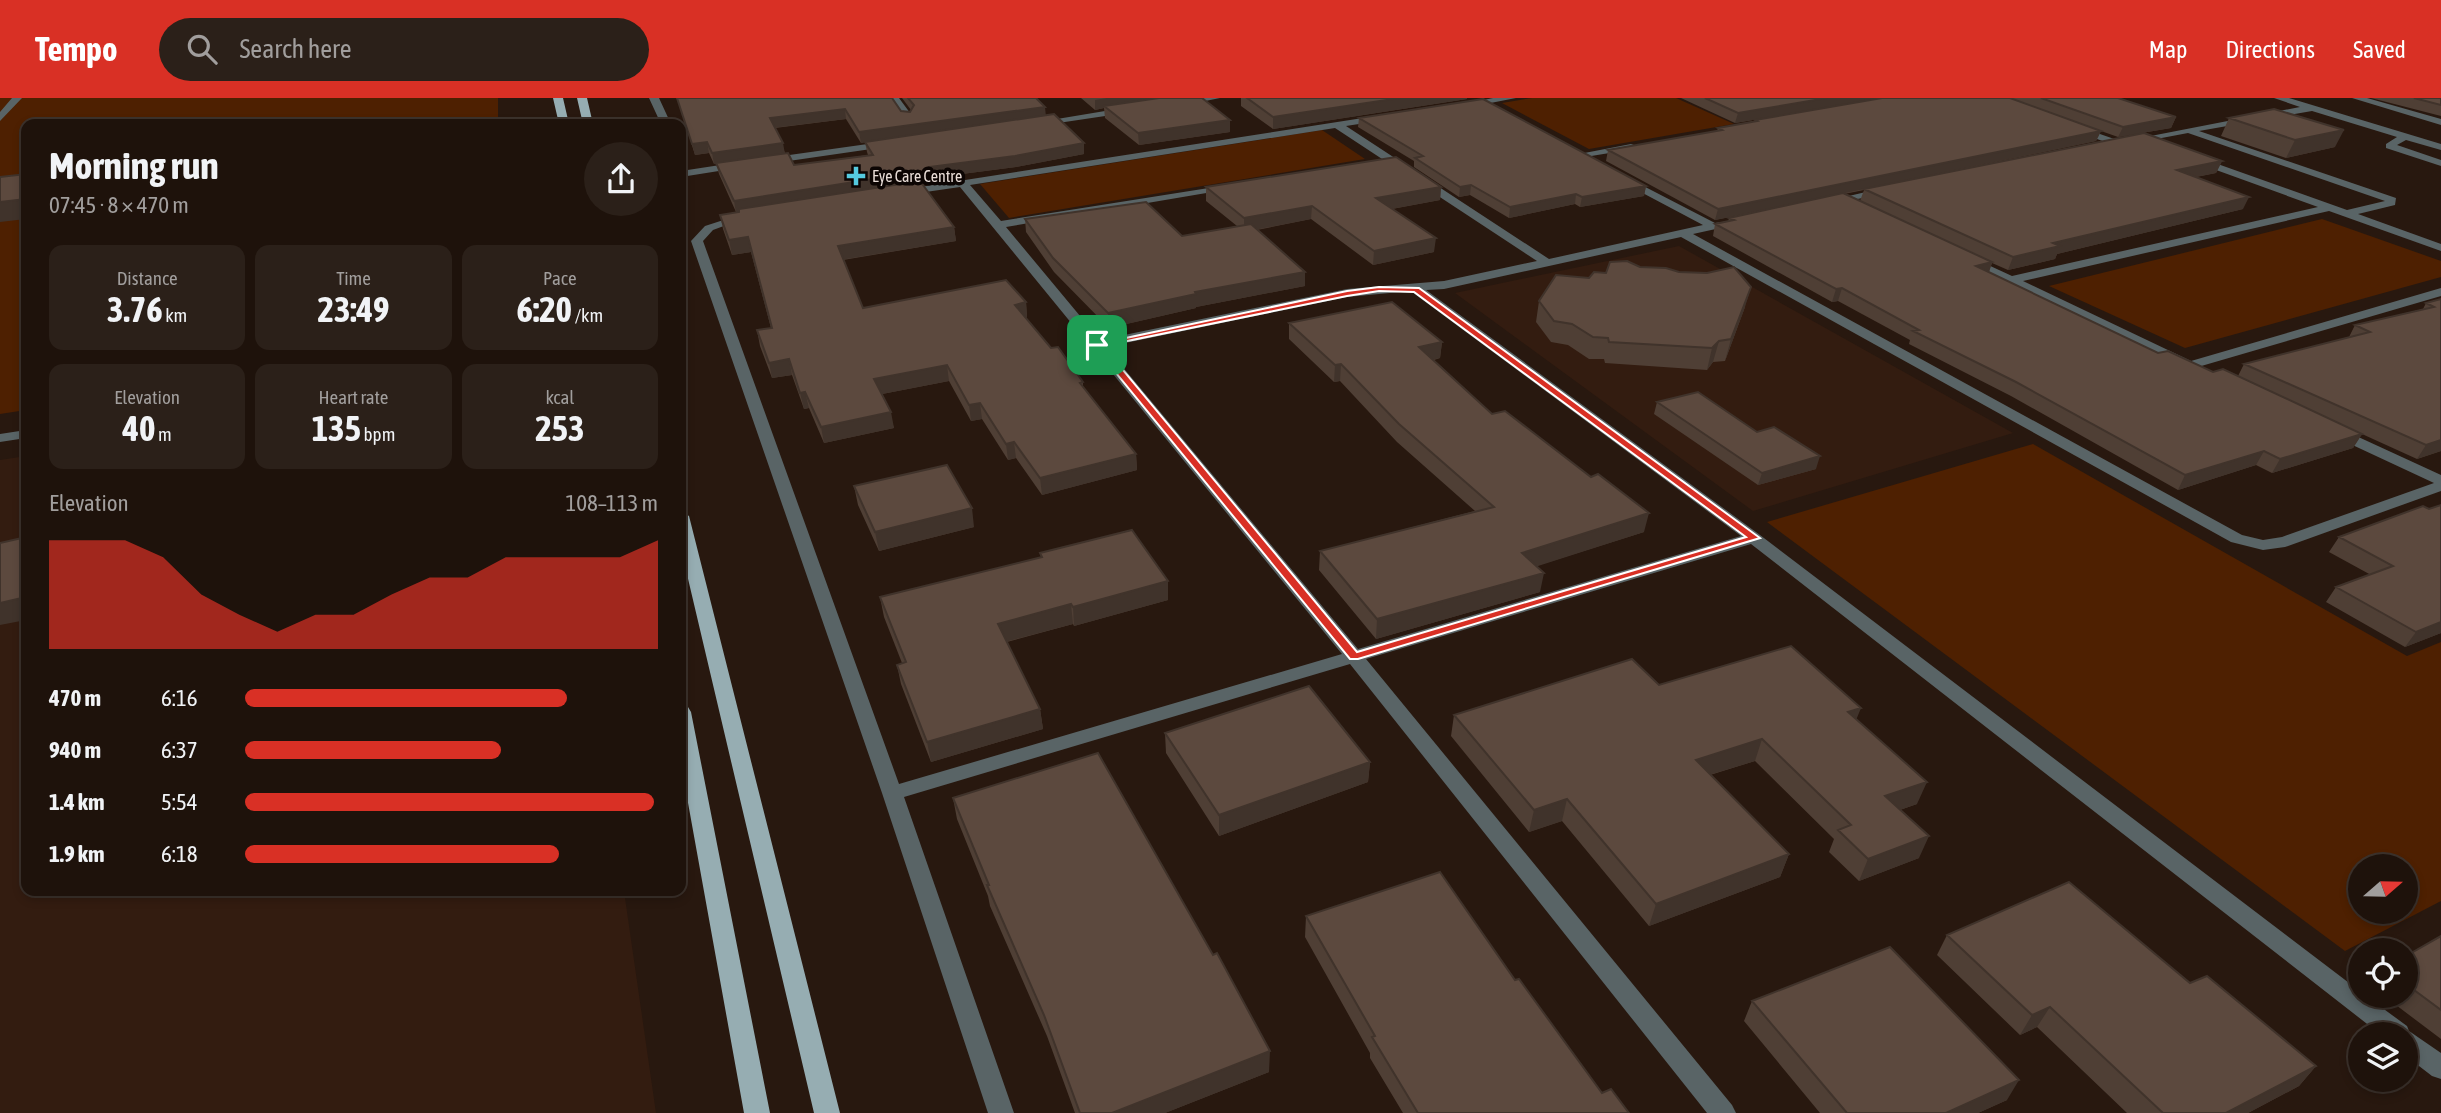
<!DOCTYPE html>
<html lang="en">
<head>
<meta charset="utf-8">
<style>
	:root { --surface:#1e120b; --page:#2b2019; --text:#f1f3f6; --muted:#a19e9d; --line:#3c322c; --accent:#d93025 }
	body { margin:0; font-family:"Asap Condensed",sans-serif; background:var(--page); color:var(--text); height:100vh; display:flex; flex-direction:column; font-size:26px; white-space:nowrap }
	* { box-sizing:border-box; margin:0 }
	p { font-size:23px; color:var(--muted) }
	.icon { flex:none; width:38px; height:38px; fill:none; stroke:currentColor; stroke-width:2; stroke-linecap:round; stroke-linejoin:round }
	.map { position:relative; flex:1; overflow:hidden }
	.side { position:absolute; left:21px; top:21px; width:665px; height:777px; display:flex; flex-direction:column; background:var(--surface); border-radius:14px; box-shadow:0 4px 10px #0003,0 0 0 2px var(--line) }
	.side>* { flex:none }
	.needle { width:46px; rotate:70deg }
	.fabs { position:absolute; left:2348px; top:756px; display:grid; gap:14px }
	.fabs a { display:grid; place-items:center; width:70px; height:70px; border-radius:50%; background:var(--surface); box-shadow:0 4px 10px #0003,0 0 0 2px var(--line); font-size:35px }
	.pin { position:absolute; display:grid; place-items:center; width:60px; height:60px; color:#fff; margin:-30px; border-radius:14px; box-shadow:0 4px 10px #0006 }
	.round { display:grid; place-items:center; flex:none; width:74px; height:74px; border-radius:37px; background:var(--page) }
	.head { display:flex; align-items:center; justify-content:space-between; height:119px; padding:0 28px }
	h1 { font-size:38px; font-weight:700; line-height:52px }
	.figures { display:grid; grid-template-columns:repeat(3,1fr); gap:10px; height:119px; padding:7px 28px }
	.figures div { display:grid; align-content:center; border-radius:14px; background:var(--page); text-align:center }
	.figures b { font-size:35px; font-weight:700 }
	.figures small { font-size:19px; font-weight:400 }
	.figures p { font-size:19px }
	.chart { height:196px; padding:14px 28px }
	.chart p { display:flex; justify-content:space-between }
	.chart svg { width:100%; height:126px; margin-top:7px; fill:var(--accent); opacity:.7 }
	ul { padding:0 28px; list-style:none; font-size:23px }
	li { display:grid; grid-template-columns:112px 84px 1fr; align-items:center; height:52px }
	li i { height:18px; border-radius:9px; background:var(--accent) }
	header { display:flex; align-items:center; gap:42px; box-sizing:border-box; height:98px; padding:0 35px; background:var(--accent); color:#fff }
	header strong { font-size:33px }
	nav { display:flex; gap:38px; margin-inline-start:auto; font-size:24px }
	.search { width:490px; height:63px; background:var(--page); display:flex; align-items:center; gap:18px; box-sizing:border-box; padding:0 24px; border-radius:38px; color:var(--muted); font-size:26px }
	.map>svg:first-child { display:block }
	.built { fill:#331c10 }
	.green { fill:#4e2001; fill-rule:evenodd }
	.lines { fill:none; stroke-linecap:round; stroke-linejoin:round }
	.minor { fill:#596466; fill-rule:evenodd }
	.major { fill:#96adb2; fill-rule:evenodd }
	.wall { fill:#4f3f35; fill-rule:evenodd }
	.shaded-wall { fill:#40332b }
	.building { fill:#5c493e; stroke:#40332b; stroke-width:2 }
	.route { fill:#d93025; stroke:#fff; stroke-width:2; fill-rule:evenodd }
	.poi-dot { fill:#55cadf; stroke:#0c0503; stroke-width:2.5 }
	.labels { text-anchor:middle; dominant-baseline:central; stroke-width:7; stroke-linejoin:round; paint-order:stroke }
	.far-poi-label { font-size:16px; fill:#e9ddd7; stroke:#0c0503; text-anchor:start }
</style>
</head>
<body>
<header>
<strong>Tempo</strong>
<div class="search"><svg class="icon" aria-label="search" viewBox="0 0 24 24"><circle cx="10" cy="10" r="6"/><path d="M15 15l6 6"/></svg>Search here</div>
<nav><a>Map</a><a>Directions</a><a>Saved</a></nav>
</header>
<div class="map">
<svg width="2441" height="1015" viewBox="0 0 2441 1015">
	<rect width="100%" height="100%" fill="#28180f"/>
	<path class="built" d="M1679,148l334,187 -260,78 -298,-218z
		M26,358v435h598l32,222h-656v-653z"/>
	<path class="green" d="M0,0h498v26h-472v286l-26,4z
		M1532,0h144l58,26 -145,25 -87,-46z
		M1322,32l43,29 -356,59 -29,-34z
		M2322,121l119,42v16l-256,71 -136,-62z
		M2033,346l374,212 34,-14v259l-96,50 -578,-429zM2361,768h45v46h-45z"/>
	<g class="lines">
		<path class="minor" d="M12,0h10l-22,23v-9z
			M649,0h10l12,26h-10z
			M889,0h10l14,19 -2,2h-6z
			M1196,0h24l-39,8 -5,-3z
			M1493,0h23l-51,10 -5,-3z
			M2274,0h15l152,46v6l-35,-10 -9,5 44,15v6l-55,-18v-4l11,-7 -85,-26 -113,20 197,67 -1,7 -37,9 83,30v7l-112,-40 -306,70 168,80 250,-73v8l-250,73 -228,-109 10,-2 39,18 306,-69 -124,-45v-4l4,-1 149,53 38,-9 -197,-68 -58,11 -5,-3 175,-34z
			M2352,0h15l74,21v6z
			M1129,9l3,1v4l-94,14 -5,-3z
			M1382,17l3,1v4l-39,6 203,133 154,-34 -83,-44v-4l4,-1 91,47 28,-4v4l-50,11 549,301 21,5 19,-3 152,-54 -103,-48 -2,-3 2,-3h10l100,46v16l-156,56 -22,3 -32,-8 -550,-305 -237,52 -18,1 334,245 601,457v4h5l41,30 2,5 32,22v26l-9,-3 -26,-20v-22h-26l-629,-490 -385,115 366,446 4,8h-29l-357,-449 -446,133 110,316h-26l-106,-320 -191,-552 14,-15 37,-12 6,3 -35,13 -10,11 196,543 443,-130 -382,-467 -55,8 -5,-3 1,-2zM1335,30l202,133 -93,20 -97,8 -247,51 -94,-113 224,-38 4,-1v-4l-233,37 -31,-36zM1411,193l1,1 329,244 -383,113 -252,-302 241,-50z
			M2077,28l43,15 2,2 -5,3 -43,-15 -2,-2z
			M889,43l5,3 -2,2 -124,18 -5,-3 5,-3z
			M1631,46l3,1v4l-55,9 -5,-3z
			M740,64l4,1v4l-63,10v-6z
			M1883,90l5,3 -1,2 -59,12 -5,-3z
			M26,332v8l-26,4v-8z"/>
		<path class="major" d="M553,0h10l6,26h-10z
			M577,0h10l6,26h-10z
			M681,413l8,5 151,597h-26l-133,-564z
			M681,607l7,2 3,5 79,401h-26l-63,-349z"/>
	</g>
	<path class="wall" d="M677,0h215l9,13 9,1 1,-2 -9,-12h134l10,18 38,27v11l-68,13 -85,11 1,3 -10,2 32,44 2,14 -113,19 20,48 163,-6 1,15 -1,1 25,30 32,34v6l53,66 1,16 -95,25 -26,-37 -8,2 -26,-41 -11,2 -22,-40 -67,13 12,34 -70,15 -15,-35 -5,1 -12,-34 -20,3 -12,-32 -3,-16 14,-2 -20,-76 -19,3 -9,-26 -3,-14 16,-3 -17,-38 -3,-11 -2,1 -5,-11 -14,2zM846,21l15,24 4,-1 2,10 1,3 -74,10 -9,-12 -10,-25z
		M1081,0h121l28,22v12l-91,13 -34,-27 -1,-10 -9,2z
		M1241,0h226v1l-194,30 -32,-23z
		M1681,0h437l58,19 -5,11 -53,9 -17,-6 -5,10 -148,31 274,-11 -6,12 -20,4 47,32 -186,45 -2,5 -47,11 -16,-7 -3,9 169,81 55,19 25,4 6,-12 105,-27 6,-12 68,-16 3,-6 15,-4v152l-24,8 -55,-25 -9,14 -81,25 -16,-8 -78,25 -167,-94 -102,-52 1,-4 -72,-39 -6,1 -119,-66 2,-12 13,-2 1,-4 32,-7 -46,9 -109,-59 2,-11 109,-19 1,-3 36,-6 1,-2 57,-10 -77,13zM1864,92l-4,11 -16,-7z
		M2371,0h70v18z
		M1359,20l287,68 -2,10 -64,11 -5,-3 -66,14 -39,-23 -11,2 -45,-30v-6l-56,-34z
		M2229,20l106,29 -49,11 -65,-22z
		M1206,89h235l-1,13 -48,9 42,43 -61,13 -62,-46 -54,11 48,42v14l-109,21v1l-87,20 -55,-56 -28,-40 -1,-13 157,17 55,-10 -31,-25z
		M1640,169l105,40 -20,54 -12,1 -6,8 -102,-7 -1,-4h-15l-21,-14 -17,-3 -15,-20 3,-21 50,-23 17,-5z
		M1289,225l153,19 -2,16 -6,2 58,54 152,118 -108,34 4,26 -164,47 -57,-69 1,-19 155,-40 -78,-69 -57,-61 -6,1 -45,-43z
		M1657,304l100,30 59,37 -58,16 -104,-71z
		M854,388l120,41 -95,24 -21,-46z
		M2423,408l18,127 -36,14 -79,-45 10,-15 35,-12 -42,-23 10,-15z
		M1040,455l128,47 -94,26 -1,-2 -66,18 33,67 3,20 -112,33 -30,-78 -4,-19 5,-2 -18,-46 -4,-20 161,-40z
		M1659,587l197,34 61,85 -17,6 19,48 -60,23 -30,-29 5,-13 -79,-78 -45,14 79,79 -9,23 -131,49 -87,-105 -33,11 -78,-96 3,-21z
		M1165,635l205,29 -2,20 -149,54 -53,-83z
		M953,700l316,274 -104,41h-90l-28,-77 -57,-130 -2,-10 -31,-77z
		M1306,818l209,64 87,113 27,20h-226l-33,-55v-5l-65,-116z
		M1947,837l243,48 126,83 -17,20 -51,27h-121l-90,-86 -17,8 -83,-80z
		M2441,838v103l-57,-43h22v-40z
		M1752,903l255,99 -29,13h-158l-76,-92z"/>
	<path class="shaded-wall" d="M1107,0h70l-73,8v2l-9,2v-10z
		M1400,0h67v1l-194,30v-12z
		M1827,0h58l-150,25 3,-10z
		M1045,9l1,10 -185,26 -2,-11z
		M845,11l1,10 -74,9 -2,-10z
		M2176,19l-5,11 -53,9 5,-10z
		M1230,22v12l-91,13 -1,-12z
		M2344,32l-9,17 -49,11 9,-18z
		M2101,33l-5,10 -381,79 3,-11z
		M707,44l2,11 -14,2 -3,-11z
		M783,45l2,11 -71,10 -2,-11z
		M1084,45v11l-68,13 -85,11 1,3 -196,32 -2,-12 195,-34z
		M2222,63l-6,12 -45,9 6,-12z
		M1471,87l-1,10 -11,2 1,-10z
		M1646,88l-2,10 -64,11 2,-10z
		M1441,89l-1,13 -65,12 1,-14z
		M1576,96l-1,10 -66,14 1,-11z
		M2249,99l-6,12 -186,45 -2,5 -47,11 5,-13 40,-14z
		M26,101v20l-26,3v-20z
		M1312,108l-1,13 -67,13v-14z
		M954,129l2,14 -116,19 -2,-14z
		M748,139l3,15 -19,3 -3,-15z
		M1436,140l-2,14 -61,13 1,-14z
		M1992,164l-4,13 -12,-9z
		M1305,174v14l-109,21v1l-87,20 -1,-15 87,-21z
		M1751,189l-6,20 -20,54 6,-22z
		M1842,190l-4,13 -6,1 4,-13z
		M1026,204l1,15 -10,3 -2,-15z
		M1719,243l-6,21 -6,8 5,-22z
		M1442,244l-2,16 -22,5 1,-16z
		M789,261l3,16 -20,3 -3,-15z
		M1341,266l-1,17 -6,1 1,-17z
		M947,267l2,16 -72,14 -3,-16z
		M805,294l4,16 -5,1 -4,-16z
		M980,305l2,16 -11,2 -2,-16z
		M891,314l3,16 -70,15 -3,-16z
		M2362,336l-9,14 -81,25 8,-14z
		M2441,342v11l-24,8 9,-14z
		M1014,344l2,16 -8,2 -2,-16z
		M2264,353l-8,14 -78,25 7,-15z
		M1136,356l1,16 -95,25 -2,-17z
		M1820,358l-4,13 -58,16 4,-12z
		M972,410l2,19 -95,24 -4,-19z
		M1649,415l-5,19 -125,40 3,-19z
		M1544,475l-4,19 -164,47 1,-20z
		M1168,483v19l-94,26 -1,-19z
		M26,499v23l-26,5v-22z
		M1071,506l2,20 -72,19 -3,-19z
		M2441,524v11l-36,14 11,-15z
		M1861,610l-9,22 -4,-18z
		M1040,611l3,20 -112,33 -4,-20z
		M1762,641l-7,22 -66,20 7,-21z
		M1370,664l-2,20 -149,54v-21z
		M1927,684l-10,22 -41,14 9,-22z
		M1567,701l-5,22 -33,11 5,-22z
		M1929,738l-10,22 -60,23 9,-22z
		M1789,756l-9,23 -131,49 7,-22z
		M2050,909l-13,20 -17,8 12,-20z
		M1270,953l-1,21 -104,41h-53z
		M2316,968l-17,20 -51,27h-22z
		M2019,982l-12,20 -29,13h-32z"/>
	<path class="building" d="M677,0h215l9,13 9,1 4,-7 -6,-7h128l9,9 -186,25 -14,-23 -75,9 13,25 -71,10 -5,-11 -15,2z
		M1159,0h43l28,22 -92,13 -34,-27z
		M1247,0h153l-127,19z
		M1705,0h122l-89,15z
		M1882,0h128l91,33 -383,78 -110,-59 114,-20 -4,-2 39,-7 -2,-1z
		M2041,0h77l58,19 -53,10z
		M2414,0h27v7z
		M1483,1l163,87 -64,11 -6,-3 -66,13 -39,-22 -11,2 -45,-29 8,-2 -64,-38z
		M2274,11l70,21 -49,10 -66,-22z
		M1054,16l30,29 -69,13 -86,11 1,3 -196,31 -18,-38 72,-10 6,12 79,-10 -8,-13z
		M2144,35l78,28 -45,9 72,27 -196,46 7,3 -47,11 -149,-68z
		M1396,59l45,30 -65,11 60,40 -62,13 -62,-45 -68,12 -38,-31z
		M26,76v25l-26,3v-25z
		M920,83l34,46 -116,19 25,62 143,-28 20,22 -11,3 36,43 7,-1 25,35 -3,1 56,71 -96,24 -26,-36 -8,2 -26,-41 -11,2 -22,-40 -73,14 17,33 -70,15 -16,-35 -5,1 -11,-34 -20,4 -12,-33 15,-2 -24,-91 -19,3 -9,-25 19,-3v-3z
		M1843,95l149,69 -16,4 182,87 10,-2 45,21 10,-3 139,65 -82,25 -16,-8 -79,24 -169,-93 -103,-51 6,-1 -77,-42 -6,1 -121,-65 19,-4 -5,-2z
		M1146,104l36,34 69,-12 54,48 -110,20 1,2 -88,19 -55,-55 -28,-39z
		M1627,163l13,6 26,1 13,4 28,1 27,-6 17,20 -20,52 -12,2 -7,7 -103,-6 -1,-4 -15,-1 -21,-13 -18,-3 -15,-20 17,-26 33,3 5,-6 12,1 4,-11z
		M2441,201v141l-15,5 -182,-81 126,-32 -15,-7 79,-18 -8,-4z
		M1392,204l50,40 -23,5 73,67 13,-3 86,66 7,-3 51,39 -127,40 22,20 -167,46 -57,-68 174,-44 -95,-83 -58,-60 -6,1 -46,-42z
		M1698,294l59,40 17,-5 46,29 -58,17 -105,-71z
		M947,367l25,43 -97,24 -21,-46z
		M2441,407v117l-25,10 -80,-45 57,-21 -54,-29 84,-31 6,3z
		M1132,432l36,51 -95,26 -2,-3 -73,20 42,85 -113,33 -30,-77 9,-3 -26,-65 162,-40 -2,-4z
		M26,439v60l-26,6v-60z
		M1791,548l70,62 -13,4 79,70 -42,14 44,40 -61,23 -30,-29 13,-5 -89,-86 -66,21 93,94 -133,50 -89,-105 -33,11 -80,-95 178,-56 27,26z
		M1309,588l61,76 -151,53 -54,-82z
		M1098,655l115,202 4,-2 53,98 -158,62h-32l-36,-98 -57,-130h2l-36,-87z
		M1440,774l75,108 4,-1 83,114 9,-4 18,24h-211l-46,-76 3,-1 -69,-120z
		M2069,784l121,101 17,-7 109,90 -90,47h-63l-113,-106 -18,8 -85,-80z
		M2441,838v74l-35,-26v-28z
		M1890,849l129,133 -73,33h-99l-95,-112z"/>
	<path class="route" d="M1379,189l40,1 341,250 -402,121h-8l-257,-314 254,-54zM1379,193l35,1 332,245 -389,115 -254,-306 244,-50z"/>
	<path class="poi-dot" d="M852.5 67.5h7v7h7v7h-7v7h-7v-7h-7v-7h7z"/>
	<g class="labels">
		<g class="far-poi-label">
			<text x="872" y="78">Eye Care Centre</text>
		</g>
	</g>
</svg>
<div class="fabs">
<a><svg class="needle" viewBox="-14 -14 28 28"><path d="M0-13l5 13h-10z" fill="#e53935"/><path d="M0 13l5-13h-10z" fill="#a19e9d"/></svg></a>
<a><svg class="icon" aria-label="locate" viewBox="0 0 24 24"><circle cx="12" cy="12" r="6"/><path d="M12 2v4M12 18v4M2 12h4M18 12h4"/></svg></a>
<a><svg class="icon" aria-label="layers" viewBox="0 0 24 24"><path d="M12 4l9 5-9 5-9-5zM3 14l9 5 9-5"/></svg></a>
</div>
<div class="pin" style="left:1097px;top:247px;background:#1e9e55"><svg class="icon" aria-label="arrive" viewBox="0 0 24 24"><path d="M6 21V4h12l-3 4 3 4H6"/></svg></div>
<section class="side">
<div class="head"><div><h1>Morning run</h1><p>07:45 · 8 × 470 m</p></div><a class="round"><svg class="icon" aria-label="share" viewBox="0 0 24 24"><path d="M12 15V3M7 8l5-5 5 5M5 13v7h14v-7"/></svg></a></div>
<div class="figures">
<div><p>Distance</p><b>3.76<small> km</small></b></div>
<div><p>Time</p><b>23:49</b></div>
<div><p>Pace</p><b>6:20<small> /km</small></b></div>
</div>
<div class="figures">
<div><p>Elevation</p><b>40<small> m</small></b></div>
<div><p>Heart rate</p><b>135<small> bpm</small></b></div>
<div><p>kcal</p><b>253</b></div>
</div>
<div class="chart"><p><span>Elevation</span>108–113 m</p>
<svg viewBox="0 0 160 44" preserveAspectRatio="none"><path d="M0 44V6L10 6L20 6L30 12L40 25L50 32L60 38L70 32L80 32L90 25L100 19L110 19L120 12L130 12L140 12L150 12L160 6V44z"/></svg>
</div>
<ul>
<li><b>470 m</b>6:16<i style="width:78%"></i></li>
<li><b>940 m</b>6:37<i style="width:62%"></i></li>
<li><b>1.4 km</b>5:54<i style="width:99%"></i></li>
<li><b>1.9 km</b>6:18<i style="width:76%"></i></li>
</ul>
</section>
</div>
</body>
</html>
